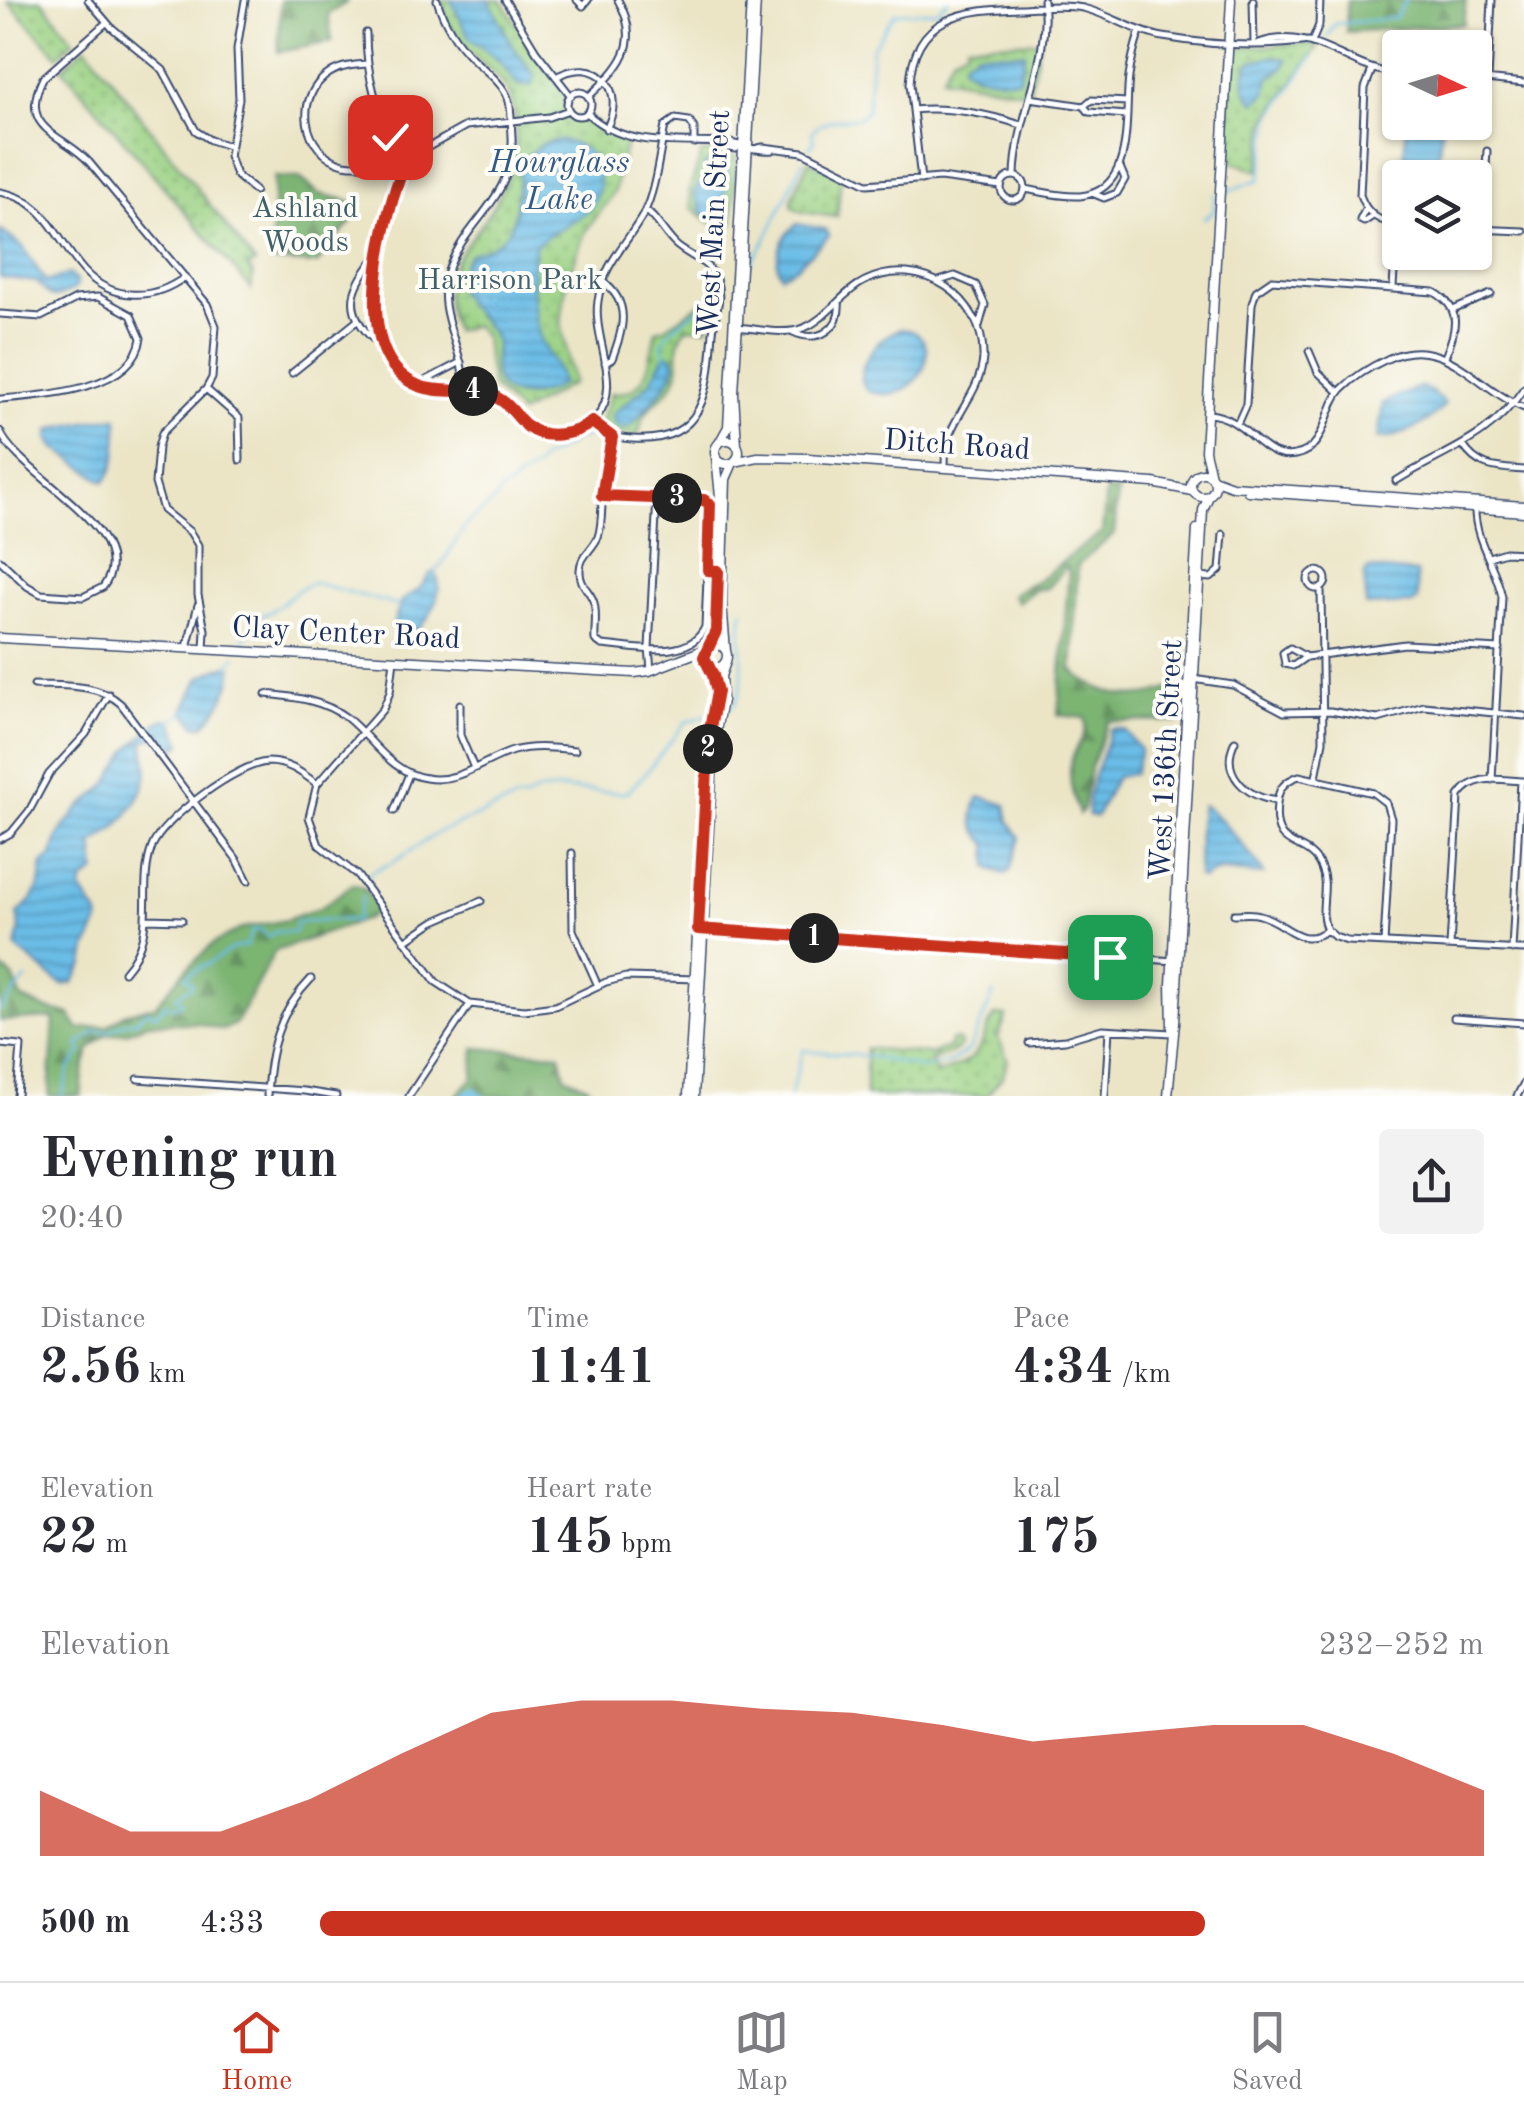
<!DOCTYPE html>
<html lang="en">
<head>
<meta charset="utf-8">
<style>
	:root { --surface:#fff; --page:#f2f2f3; --text:#2b2b33; --muted:#7c7c81; --line:#e1e1e2; --accent:#c8321e }
	body { margin:0; font-family:"Old Standard TT",serif; background:var(--page); color:var(--text); height:100vh; display:flex; flex-direction:column; font-size:38px; white-space:nowrap }
	* { box-sizing:border-box; margin:0 }
	p { font-size:32px; color:var(--muted) }
	.icon { flex:none; width:55px; height:55px; fill:none; stroke:currentColor; stroke-width:2; stroke-linecap:round; stroke-linejoin:round }
	.map { position:relative; height:1096px; overflow:hidden }
	.side { display:flex; flex-direction:column; background:var(--surface); flex:1 }
	.side>* { flex:none }
	.needle { width:65px; rotate:94deg }
	.controls { position:absolute; left:1382px; top:30px; display:grid; gap:20px }
	.controls a { display:grid; place-items:center; width:110px; height:110px; border-radius:10px; background:var(--surface); box-shadow:0 2px 8px #0004; font-size:50px }
	.pin { position:absolute; display:grid; place-items:center; width:85px; height:85px; color:#fff; margin:-42px; border-radius:20px; box-shadow:0 5px 15px #0006 }
	.km { position:absolute; width:50px; height:50px; margin:-25px; border-radius:50%; background:#222; color:#fff; font-size:28px; line-height:50px; text-align:center }
	.round { display:grid; place-items:center; flex:none; width:105px; height:105px; border-radius:10px; background:var(--page) }
	.head { display:flex; align-items:center; justify-content:space-between; height:170px; padding:0 40px }
	h1 { font-size:55px; font-weight:700; line-height:75px }
	.stats { display:grid; grid-template-columns:repeat(3,1fr); gap:15px; height:170px; padding:10px 40px }
	.stats div { display:grid; align-content:center }
	.stats b { font-size:50px; font-weight:700 }
	.stats small { font-size:28px; font-weight:400 }
	.stats p { font-size:28px }
	.chart { height:280px; padding:20px 40px }
	.chart p { display:flex; justify-content:space-between }
	.chart svg { width:100%; height:180px; margin-top:10px; fill:var(--accent); opacity:.7 }
	ul { padding:0 40px; list-style:none; font-size:32px }
	li { display:grid; grid-template-columns:160px 120px 1fr; align-items:center; height:75px }
	li i { height:25px; border-radius:12px; background:var(--accent) }
	.tabs { display:flex; justify-content:space-around; align-items:center; height:140px; border-top:2px solid var(--line); background:var(--surface); font-size:28px; color:var(--muted) }
	.tabs a { display:grid; justify-items:center; gap:5px }
	.tabs .selected { color:var(--accent) }
	.map>svg:first-child { display:block }
	.green { fill:url(#green-dots); stroke:#5b8071; stroke-width:2.5 }
	.forest { fill:url(#forest-firs); stroke:#4c7268; stroke-width:2.5 }
	.water { fill:url(#water-rules); stroke:#4376a2; stroke-width:2.5 }
	.lines { fill:none; stroke-linecap:round; stroke-linejoin:round }
	.stream { stroke:#6bbde7; stroke-width:2.5 }
	.river { stroke:#6bbde7; stroke-width:8 }
	.minor-casing { stroke:#3a4a6e; stroke-width:9 }
	.tertiary-casing { stroke:#3a4a6e; stroke-width:11 }
	.minor { stroke:#fff; stroke-width:5 }
	.tertiary { stroke:#fff; stroke-width:8 }
	.route-casing { stroke:#fff; stroke-width:20 }
	.route { stroke:#c8321e; stroke-width:12 }
	.labels { text-anchor:middle; dominant-baseline:central; stroke-width:8; stroke-linejoin:round; paint-order:stroke }
	.park-label { font-size:30px; fill:#416069; stroke:#fdfcf7 }
	.street-label { font-size:30px; fill:#1b2f5e; stroke:#fdfcf7 }
	.water-label { font-size:32px; font-style:italic; fill:#335a87; stroke:#fdfcf7 }
</style>
</head>
<body>
<div class="map">
<svg width="1524" height="1096" viewBox="0 0 1524 1096">
	<defs>
		<pattern id="green-dots" width="8" height="8" patternUnits="userSpaceOnUse" patternTransform="scale(2.5)"><rect width="8" height="8" fill="#9bd284"/><path d="M2 2h.1M6 6h.1" fill="none" stroke="#7eab6f" stroke-width="1.8" stroke-linecap="round"/></pattern>
		<pattern id="forest-firs" width="22" height="20" patternUnits="userSpaceOnUse" patternTransform="scale(2.5)"><rect width="22" height="20" fill="#7cb472"/><path d="M5 1l3.5 6h-7zM16 11l3.5 6h-7z" fill="#659361"/></pattern>
		<pattern id="water-rules" width="6" height="5" patternUnits="userSpaceOnUse" patternTransform="scale(2.5)"><rect width="6" height="5" fill="#6bbde7"/><path d="M0 2.5h6" fill="none" stroke="#579abe"/></pattern>
	</defs>
	<rect width="100%" height="100%" fill="#fdfcf7"/>
	<filter id="ink" filterUnits="userSpaceOnUse"><feTurbulence type="fractalNoise" baseFrequency=".01" numOctaves="2"/><feDisplacementMap in="SourceGraphic" scale="20" xChannelSelector="R" yChannelSelector="G"/><feConvolveMatrix kernelMatrix="1 2 1 2 8 2 1 2 1" color-interpolation-filters="sRGB"/></filter>
	<filter id="wash" filterUnits="userSpaceOnUse"><feTurbulence type="fractalNoise" baseFrequency=".0048" numOctaves="4" result="noise"/><feDisplacementMap in="SourceGraphic" scale="40" xChannelSelector="R" yChannelSelector="G"/><feGaussianBlur stdDeviation="2.25" result="paint"/><feColorMatrix in="noise" values="0 0 0 0 0 0 0 0 0 0 0 0 0 0 0 0 0 1.4 0 .05"/><feComposite in="paint" operator="in"/></filter>
	<g filter="url(#wash)">
		<rect width="100%" height="100%" fill="#ebe5c6"/>
		<path class="green" d="M42,0l32,41 -16,15 -50,-55z
			M440,0h62l29,49 35,45 2,20 10,5 10,-1 38,24 -12,51 -29,39 -19,52 -5,38 12,61 -53,31 -28,-28 -8,-49 -10,-12 -20,7c-5,-18 -10,-34 -6,-52 5,-19 16,-32 27,-47 30,-41 52,-81 36,-135 -6,-20 -32,-35 -46,-51 -12,-14 -19,-30 -25,-47z
			M1040,41l-11,51 -87,-15 10,-21 14,-7 1,-5z
			M1308,43l10,4 -51,72 -8,52 -35,-12 10,-108 3,-3z
			M86,46l169,217 -7,4 5,7 -2,15 -189,-221z
			M702,152h26l8,6 -3,66 -22,-1 -19,-15 -3,-17z
			M809,160l32,17 -4,40 -35,-5 -10,-5v-10z
			M714,295l-6,33 -22,-1c-16,24 -1,36 -12,55 -13,23 -32,21 -35,53l-26,-2 -13,-11 11,-29c38,2 38,-32 45,-63l9,-2z
			M996,1015l10,1 -8,22 10,22 -6,17 -16,19h-120v-48l64,6 20,-8 1,-6h6l4,5 -6,6 -24,10 6,13c13,-5 30,-10 39,-21 9,-11 9,-27 20,-38z"/>
		<path class="forest" d="M281,0h65v3l-18,11 4,28 -54,10z
			M1347,0h119l-3,24 -117,8z
			M274,177l26,1 20,16 31,7v21l-34,42 -46,-3z
			M1106,490l12,2 -4,42 -36,31 -6,105c32,28 66,34 105,15l2,37 -71,-1 -18,48 -7,39 -4,6c-6,-17 -13,-40 -6,-58 6,-15 15,-21 12,-38l-27,-3 11,-145 -3,-3 -19,21 -12,2 -18,12 -5,-7c9,-9 19,-10 29,-17 21,-15 39,-32 61,-45z
			M353,884l11,4 14,20 -9,10 -94,33 -39,72 -13,7 -27,-7h-48l-21,9 -22,3 -15,14 -6,17 -3,30h-32l5,-78 -54,3v-54l13,10 9,22 24,10 24,5 8,15 30,-3 16,-12 31,-8 27,-33 31,-29 30,-16 44,-8 35,-13z
			M475,1048l85,6 5,22 24,11 -5,9h-128l17,-18z"/>
		<path class="water" d="M451,0h38l25,48 21,28 -4,10 -13,-1 -19,-24 -30,-24z
			M978,52l47,1 -6,26c-13,1 -48,-2 -56,-14l2,-5z
			M1271,57l16,2 -5,10 -13,8 -3,16 -10,9c-14,-9 -14,-27 -5,-40z
			M1406,123h36l-6,54h-33z
			M560,140c16,4 32,9 37,27 13,51 -34,51 -63,80 -2,29 -3,58 5,87 5,19 19,27 22,50 -19,13 -60,22 -66,-10 -3,-13 5,-27 -2,-39 -19,-32 -54,-39 -23,-81 7,-4 16,-4 22,-8 34,-19 20,-58 31,-87l21,-16z
			M714,159l13,6c4,20 -6,32 -3,49l-10,5 -12,-7 -8,-20 10,-14 1,-14z
			M797,224l29,5 3,7 -34,32 -14,7c-9,-15 2,-42 16,-51z
			M0,230l22,16 24,36 23,-8 8,8 -1,6c-24,12 -21,14 -39,-6l-37,-5z
			M901,329c49,3 22,81 -33,62l-7,-10c0,-23 18,-45 40,-52z
			M666,354l5,2 4,7c-3,22 -30,45 -44,63l-8,2 -9,-4 -2,-9 37,-31z
			M1419,387l12,4 14,13c-14,19 -44,33 -67,35l5,-36z
			M116,417l2,4c-1,20 1,47 -14,61l-51,-36 -4,-8 1,-8 8,-3z
			M1369,569l47,4 2,27 -6,4 -46,2 -2,-32z
			M435,572c10,18 -4,48 -20,59l-22,-5 8,-24 19,-14 11,-15z
			M227,665l5,3c1,19 -15,45 -28,57h-8l-12,-14 16,-34z
			M166,719l6,2 10,23 -7,5 -14,-15 -17,7c-1,11 5,21 3,33 -5,29 -30,56 -54,70l3,28 -13,9 -2,8 17,26 1,7 -12,27 -3,16 -11,18 -11,2 -46,-37 4,-20 -2,-14 14,-14 8,-16 3,-20 8,-6 9,-25 18,-24 28,-23 23,-37 28,-26z
			M1117,728l8,2 15,20 -6,24 -18,3 -20,40 -8,-2c-3,-30 16,-57 22,-86z
			M982,797l24,8 3,16 11,17 -10,33 -5,3 -16,-6 -1,-24c-16,-16 -18,-24 -10,-46z
			M1202,805c14,6 53,54 62,69 -20,3 -43,-11 -61,5l-5,-2 1,-54z"/>
		<g class="lines">
			<path class="stream" d="M1326,38l9,-14 60,-6 11,-18
				M809,147l5,-4 -2,-12c18,-15 28,-11 47,-13l8,-7 5,-63 23,-35 42,-2 11,-11
				M1223,193l37,-14 11,-62 42,-61
				M1204,218l9,-6 2,-18
				M747,269l17,-26 39,-82
				M667,357l-5,-12 5,-11 14,-13 28,-18
				M435,574l33,-52 27,-21 5,-9 38,-26 3,-7 29,-14 4,-5 18,-5
				M240,646l20,-30c22,-6 33,-30 56,-33l83,23
				M228,667l8,-11
				M724,709l7,-1c22,-22 3,-73 13,-98
				M171,721l15,-9
				M368,879l3,-7 21,-9 47,-31 79,-33h7l14,-8 23,-2 64,4 19,-19 41,-52 21,-7
				M0,1010l26,-31
				M62,1096l7,-26 13,-19 -4,-6 19,-14h12l17,-9 10,-1 10,-10 11,3 8,-10 8,3 7,-2 2,-3 -6,-6 16,-10v-4l-7,-4c13,-12 16,-10 30,-18 14,-8 13,-12 31,-14l7,-16h8l7,7 7,-5h20l1,-10c14,-1 48,-5 60,-1l7,-24
				M790,1096l13,-46 69,7 52,11 27,-6 18,-12 25,-57"/>
			<path class="river" d="M465,1096l9,-5 5,5"/>
		</g>
	</g>
	<g filter="url(#ink)">
		<g class="lines">
			<defs>
				<path id="minor" d="M88,0l23,27 52,43 33,61 14,9 19,6
					M245,0l-8,49 2,50 -10,57 7,19 19,16
					M437,0c7,23 18,41 35,58 12,12 30,24 36,40 4,11 3,26 4,38 3,64 -47,83 -64,135 -14,43 17,77 16,119
					M505,0l31,51 35,45
					M577,0l6,6 5,-6
					M1253,0l1,44
					M106,23l-63,55c-26,53 20,55 46,84l118,142 9,22 -4,52 -6,11 -44,44 -4,14 -3,36 8,27 27,22 8,13v50l7,35 -1,19
					M366,33c0,43 11,80 32,118
					M1312,42l7,-17 1,-25
					M1259,43c56,-19 88,28 141,31
					M367,64c-13,1 -26,2 -37,9 -37,23 -28,80 14,91 15,3 32,0 47,-1
					M1372,70l-7,18 -5,107c7,20 20,28 40,29
					M556,77c40,-23 72,12 50,52
					M1475,78l49,5
					M1488,79l4,-79
					M567 104a12 12 0 1 1 24 0a12 12 0 1 1-24 0Z
					M588,97c32,-29 55,-53 30,-97
					M1030,98l54,8 5,6 37,3
					M1084,106l7,-6 36,2
					M913,110c34,-4 75,4 108,15
					M587,113c38,37 93,27 142,30 16,2 27,9 44,7
					M716,146l20,3 2,-3
					M391 162a14 14 0 1 1 28 0a14 14 0 1 1-28 0Z
					M754,149l9,-2 40,5 64,32 73,-6 61,8
					M416,154l50,-28 83,-9 20,-7
					M400,176c-17,47 -39,131 -14,177 29,53 64,25 107,42 15,7 22,20 33,30 18,16 55,11 70,-7 28,-33 -4,-79 2,-117 5,-37 28,-56 45,-86 13,-25 16,-61 22,-89l10,-7 14,2 5,7v15
					M1015,176c1,-60 36,-115 28,-176
					M1001 188a12 12 0 1 1 24 0a12 12 0 1 1-24 0Z
					M921,180l-11,-96c3,-70 56,-74 111,-76 20,-1 42,-4 62,0 28,7 51,24 80,29 47,8 99,11 146,4
					M1025,189c17,3 37,8 55,7 56,-5 44,-80 49,-119 2,-16 6,-31 11,-46
					M0,192c48,8 55,47 84,79 28,30 69,30 101,6
					M1092,193l12,5 13,-5 8,-14 -5,-12
					M1366,208l-6,12 4,2 9,-6
					M1475,229l49,2
					M1482,229l5,-78
					M378,255c-26,30 -37,54 -4,85l7,1
					M602,281c30,22 21,48 10,78l-7,4
					M939,281l16,-5 21,9 9,20 -6,21
					M1393,287l4,-62
					M1453,310l38,-16
					M0,314l41,3 35,-18 22,-2 33,18 10,23c-7,53 -100,58 -141,61
					M735,327c22,1 48,9 69,1 24,-10 38,-36 61,-47 56,-27 120,16 118,77 -2,31 -24,51 -34,78 -4,9 -4,20 -4,30
					M793,332c25,12 49,-3 46,-31
					M1309,351l9,21 21,20
					M292,373l66,-53
					M417,385l44,-23
					M206,389l33,29 1,42
					M1208,414c40,2 52,48 87,41 33,-6 28,-46 47,-66 12,-12 30,-23 45,-30 56,-28 91,31 137,49
					M593,422c12,14 22,16 40,17 74,5 76,-53 80,-107 2,-18 10,-34 3,-53 -6,-17 -28,-23 -40,-34 -12,-11 -18,-26 -31,-35
					M1238,422l8,-18 6,-100 4,-13 16,-11 162,12c29,16 22,39 11,65
					M0,431c17,44 145,100 103,156l-20,10 -42,-3 -14,-8 -27,-26
					M1463,445c15,24 34,23 61,25
					M1396,481c49,-31 93,-40 128,-93
					M602,496l102,4 6,4 -5,123c-16,35 -72,20 -103,18l-7,-5c-1,-12 3,-28 -2,-40 -4,-10 -13,-15 -13,-28 -1,-16 12,-21 18,-35 5,-14 3,-33 5,-48l9,-52
					M1475,508c-1,32 21,58 27,89l-10,183
					M1489,557l16,-5 19,1
					M1308 580a9 9 0 1 1 18 0a9 9 0 1 1-18 0Z
					M1197,577l14,1 9,-8 3,-36
					M187,647l11,-42
					M1290,648l16,9 -13,9 -8,-2 -2,-11z
					M1306,657l99,-13 95,5
					M394,660l-4,32 -7,17 -66,75 -8,33 10,28 38,30 79,107 34,22 54,6 31,-4 51,-24 20,-5 72,2
					M651,670l-2,-22 8,-151
					M1193,679l40,6 51,27 46,-1 48,8 46,-13 100,10
					M34,685c30,1 64,-2 87,19l117,157 10,20
					M266,694c29,3 57,6 81,24 26,21 44,55 79,60 33,6 57,-18 87,-27 21,-6 41,-3 62,-1
					M460,704v31l14,33
					M1235,741c-16,32 11,56 42,60
					M1316,777l7,-36 -2,-153
					M394,811l15,-37
					M0,839l11,-6 18,-22 20,-37 37,-40 23,-40
					M572,853l1,77 25,56
					M1234,914c9,0 17,-2 26,1 26,7 40,35 67,15
					M147,919l35,1
					M702,929l473,32
					M1327,930c-10,-20 3,-42 -6,-62 -13,-32 -50,-13 -44,-64 1,-15 7,-23 22,-28l74,17 13,10 5,16 -7,124
					M1327,930l8,7 12,4 177,9
					M405,941l28,-19 48,-21
					M1450,946l9,-150c15,-23 41,-16 65,-15
					M1512,950l9,-169
					M124,972c36,-41 12,-80 28,-125 10,-28 87,-84 116,-85 20,0 34,11 49,22
					M1454,1018l70,5
					M1029,1043l36,-3 37,-11 70,4
					M0,1044l21,2 -4,50
					M138,1079l166,12 32,5
					M267,1096c2,-46 11,-83 44,-117
					M409,1096l61,-92
					M1105,1096l4,-66
					M1517,1096l7,-13"/>
				<path id="tertiary" d="M715 452a12 12 0 1 1 24 0a12 12 0 1 1-24 0Z
					M718,445l10,-18 23,-427
					M737,446l-3,-53 22,-393
					M734,462l24,-5 49,1 346,25 39,8
					M1191 485a12 12 0 1 1 24 0a12 12 0 1 1-24 0Z
					M1211,476l-6,-25 26,-451
					M1213,479l19,7 292,20
					M1248,491l276,21
					M0,638l634,35 15,-2 57,-22
					M703 656a12 12 0 1 1 24 0a12 12 0 1 1-24 0Z
					M708,647l9,-18 4,-123 -5,-49
					M726,651l-4,-48 4,-124 7,-16
					M1172,1028l-1,-44 26,-455
					M688,1096l20,-356c3,-27 15,-49 -1,-75
					M694,1096l20,-355 8,-41 -1,-24 5,-14
					M1168,1096l7,-73 28,-513 6,-14"/>
			</defs>
			<use href="#minor" class="minor-casing"/>
			<use href="#tertiary" class="tertiary-casing"/>
			<use href="#minor" class="minor"/>
			<use href="#tertiary" class="tertiary"/>
		</g>
	</g>
	<g class="lines" filter="url(#ink)">
		<defs>
			<path id="route" d="M390,137l8,14 -7,15 9,10c-18,53 -52,181 19,210 26,10 57,-2 82,14 11,7 17,19 27,27 18,14 48,7 64,-5l20,15 -10,59 102,4 6,4 -2,66 10,1 -2,60 -12,26 9,18 4,17 -8,42 -11,195 412,28"/>
		</defs>
		<use href="#route" class="route-casing"/>
		<use href="#route" class="route"/>
	</g>
	<g class="labels">
		<g class="park-label">
			<text x="305" y="209">Ashland<tspan x="305" dy="34">Woods</tspan></text>
			<text x="510" y="281">Harrison Park</text>
		</g>
		<g class="street-label">
			<text transform="translate(715 223) rotate(-87)">West Main Street</text>
			<text transform="translate(957 446) rotate(4)">Ditch Road</text>
			<text transform="translate(346 634) rotate(3)">Clay Center Road</text>
			<text transform="translate(1167 760) rotate(-87)">West 136th Street</text>
		</g>
		<g class="water-label">
			<text x="559" y="164">Hourglass<tspan x="559" dy="37">Lake</tspan></text>
		</g>
	</g>
</svg>
<div class="controls">
<a><svg class="needle" viewBox="-14 -14 28 28"><path d="M0-13l5 13h-10z" fill="#e53935"/><path d="M0 13l5-13h-10z" fill="#7c7c81"/></svg></a>
<a><svg class="icon" aria-label="layers" viewBox="0 0 24 24"><path d="M12 4l9 5-9 5-9-5zM3 14l9 5 9-5"/></svg></a>
</div>
<div class="pin" style="left:1110px;top:957px;background:#1e9e55"><svg class="icon" aria-label="arrive" viewBox="0 0 24 24"><path d="M6 21V4h12l-3 4 3 4H6"/></svg></div>
<div class="pin" style="left:390px;top:137px;background:#d93025"><svg class="icon" aria-label="check" viewBox="0 0 24 24"><path d="M5 12l5 5 9-10"/></svg></div>
<b class="km" style="left:814px;top:938px">1</b>
<b class="km" style="left:708px;top:749px">2</b>
<b class="km" style="left:677px;top:498px">3</b>
<b class="km" style="left:473px;top:391px">4</b>
</div>
<section class="side">
<div class="head"><div><h1>Evening run</h1><p>20:40</p></div><a class="round"><svg class="icon" aria-label="share" viewBox="0 0 24 24"><path d="M12 15V3M7 8l5-5 5 5M5 13v7h14v-7"/></svg></a></div>
<div class="stats">
<div><p>Distance</p><b>2.56<small> km</small></b></div>
<div><p>Time</p><b>11:41</b></div>
<div><p>Pace</p><b>4:34<small> /km</small></b></div>
</div>
<div class="stats">
<div><p>Elevation</p><b>22<small> m</small></b></div>
<div><p>Heart rate</p><b>145<small> bpm</small></b></div>
<div><p>kcal</p><b>175</b></div>
</div>
<div class="chart"><p><span>Elevation</span>232–252 m</p>
<svg viewBox="0 0 160 44" preserveAspectRatio="none"><path d="M0 44V28L10 38L20 38L30 30L40 19L50 9L60 6L70 6L80 8L90 9L100 12L110 16L120 14L130 12L140 12L150 19L160 28V44z"/></svg>
</div>
<ul>
<li><b>500 m</b>4:33<i style="width:76%"></i></li>
</ul>
</section>
<nav class="tabs">
<a class="selected"><svg class="icon" aria-label="home" viewBox="0 0 24 24"><path d="M3 11l9-7 9 7M6 9v11h12V9"/></svg>Home</a>
<a><svg class="icon" aria-label="map" viewBox="0 0 24 24"><path d="M3 6l6-2 6 2 6-2v14l-6 2-6-2-6 2zM9 4v14M15 6v14"/></svg>Map</a>
<a><svg class="icon" aria-label="saved" viewBox="0 0 24 24"><path d="M7 4h10v16l-5-4-5 4z"/></svg>Saved</a>
</nav>
</body>
</html>
